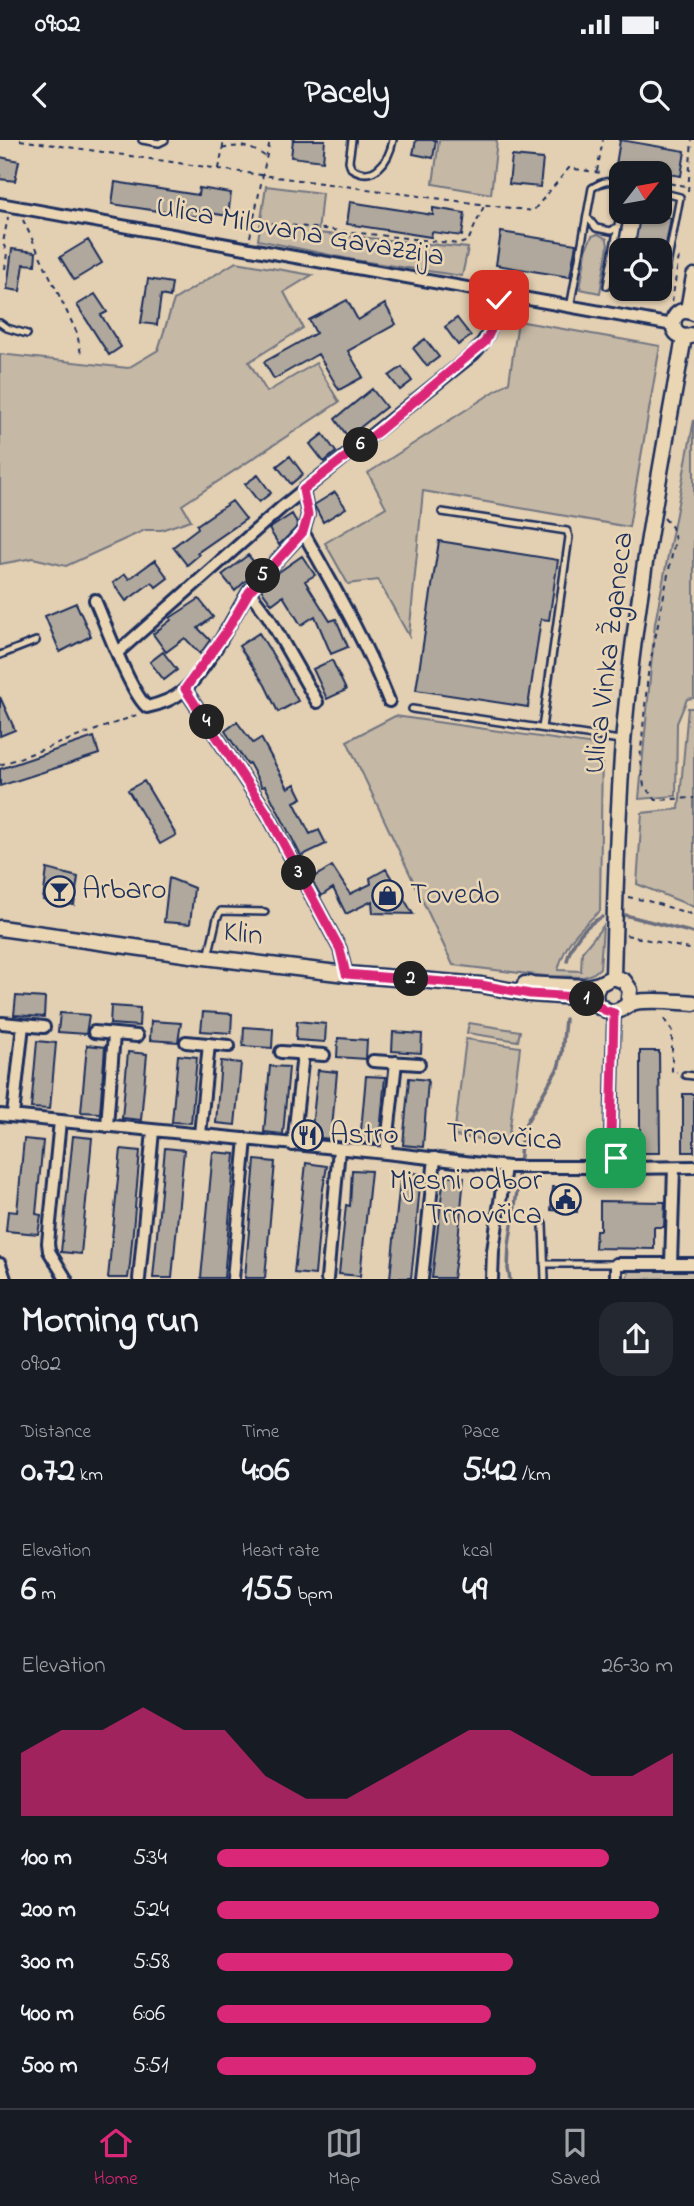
<!DOCTYPE html>
<html lang="en">
<head>
<meta charset="utf-8">
<style>
	:root { --surface:#171b24; --page:#242831; --text:#f1f3f6; --muted:#9ea1a6; --line:#363941; --accent:#db2777 }
	body { margin:0; font-family:"Indie Flower",sans-serif; background:var(--page); color:var(--text); height:100vh; display:flex; flex-direction:column; font-size:26px; white-space:nowrap }
	* { box-sizing:border-box; margin:0 }
	p { font-size:23px; color:var(--muted) }
	.icon { flex:none; width:38px; height:38px; fill:none; stroke:currentColor; stroke-width:2; stroke-linecap:round; stroke-linejoin:round }
	.map { position:relative; height:1139px; overflow:hidden }
	.drawer { display:flex; flex-direction:column; background:var(--surface); flex:1 }
	.drawer>* { flex:none }
	.needle { width:46px; rotate:59deg }
	.controls { position:absolute; left:609px; top:21px; display:grid; gap:14px }
	.controls a { display:grid; place-items:center; width:63px; height:63px; border-radius:14px; background:var(--surface); box-shadow:0 2px 5px #0004; font-size:35px }
	.pin { position:absolute; display:grid; place-items:center; width:60px; height:60px; color:#fff; margin:-30px; border-radius:14px; box-shadow:0 4px 10px #0006 }
	.km { position:absolute; width:35px; height:35px; margin:-18px; border-radius:50%; background:#222; color:#fff; font-size:19px; line-height:35px; text-align:center }
	.round { display:grid; place-items:center; flex:none; width:74px; height:74px; border-radius:21px; background:var(--page) }
	.head { display:flex; align-items:center; justify-content:space-between; height:119px; padding:0 21px }
	h1 { font-size:38px; font-weight:800; line-height:52px }
	.metrics { display:grid; grid-template-columns:repeat(3,1fr); gap:10px; height:119px; padding:7px 21px }
	.metrics div { display:grid; align-content:center }
	.metrics b { font-size:35px; font-weight:800 }
	.metrics small { font-size:19px; font-weight:400 }
	.metrics p { font-size:19px }
	.chart { height:196px; padding:14px 21px }
	.chart p { display:flex; justify-content:space-between }
	.chart svg { width:100%; height:126px; margin-top:7px; fill:var(--accent); opacity:.7 }
	ul { padding:0 21px; list-style:none; font-size:23px }
	li { display:grid; grid-template-columns:112px 84px 1fr; align-items:center; height:52px }
	li i { height:18px; border-radius:9px; background:var(--accent) }
	.status { display:flex; justify-content:space-between; align-items:center; height:49px; padding:0 35px; background:var(--surface); direction:ltr }
	.status svg { height:19px; fill:currentColor }
	header { display:flex; justify-content:space-between; align-items:center; height:91px; padding:0 21px; background:var(--surface); font-size:32px; font-weight:800 }
	.menu { display:flex; justify-content:space-around; align-items:center; height:98px; border-top:2px solid var(--line); background:var(--surface); font-size:19px; color:var(--muted) }
	.menu a { display:grid; justify-items:center; gap:4px }
	.menu .on { color:var(--accent) }
	.map>svg:first-child { display:block }
	.green { fill:#c5b8a5; stroke:#707482; stroke-width:2 }
	.lines { fill:none; stroke-linecap:round; stroke-linejoin:round }
	.stream { stroke:#6a6e7f; stroke-width:3.5 }
	.building { fill:#b0a89c; stroke:#1b2f5e; stroke-width:2 }
	.service-casing { stroke:#1b2f5e; stroke-width:10 }
	.minor-casing { stroke:#1b2f5e; stroke-width:16 }
	.tertiary-casing { stroke:#1b2f5e; stroke-width:19 }
	.path { stroke:#1b2f5e; stroke-width:2; stroke-dasharray:5 5; stroke-linecap:butt }
	.service { stroke:#ebd6b4; stroke-width:5 }
	.minor { stroke:#ebd6b4; stroke-width:10 }
	.tertiary { stroke:#ebd6b4; stroke-width:14 }
	.route-casing { stroke:#fff; stroke-width:14 }
	.route { stroke:#db2777; stroke-width:9 }
	.labels { text-anchor:middle; dominant-baseline:central; stroke-width:5; stroke-linejoin:round; paint-order:stroke }
	.street-label { font-size:30px; fill:#1b2f5e; stroke:#ebd6b4 }
	.poi-label { font-size:30px; fill:#1b2f5e; stroke:#ebd6b4; text-anchor:start }
</style>
</head>
<body>
<div class="status"><b>09:02</b><svg viewBox="0 0 49 12"><path d="M0 12V9h3v3zM5 12V6h3v6zM10 12V3h3v9zM15 12V0h3v12zM26 1h20v11H26zM47 4h2v5h-2z"/></svg></div>
<header><svg class="icon" aria-label="back" viewBox="0 0 24 24"><path d="M15 5l-7 7 7 7"/></svg>Pacely<svg class="icon" aria-label="search" viewBox="0 0 24 24"><circle cx="10" cy="10" r="6"/><path d="M15 15l6 6"/></svg></header>
<div class="map">
<svg width="694" height="1139" viewBox="0 0 694 1139">
	<rect width="100%" height="100%" fill="#e3cfb1"/>
	<filter id="ink" filterUnits="userSpaceOnUse"><feTurbulence type="fractalNoise" baseFrequency=".0143" numOctaves="2"/><feDisplacementMap in="SourceGraphic" scale="14" xChannelSelector="R" yChannelSelector="G"/><feConvolveMatrix kernelMatrix="1 2 1 2 8 2 1 2 1" color-interpolation-filters="sRGB"/></filter>
	<g filter="url(#ink)">
		<path class="green" d="M439,0h58l-6,54 -58,-10z
			M266,46l56,7 -4,40 150,15 -6,28 -108,-16 -96,-20z
			M598,94l9,5 1,7 -8,47 -20,-4 7,-43 5,-10z
			M236,122l76,13 -28,17 19,36 -54,34 18,30 49,-29 23,39 -157,103 9,15 -30,10h-16l-79,36 -33,-8 -33,6v-210l128,14 30,-18 16,-50z
			M518,181l142,25 -31,181 -206,-36 -14,145 -31,-56 -30,4 -23,-41 61,-36 -18,-34 141,-91z
			M694,280v278l-7,1 -10,24 -1,73 -37,3 16,-176z
			M688,568h6v199l-57,-23 5,-71 37,-4z
			M395,576l207,30 -2,165c-22,19 -34,30 -42,59l23,1 1,-19 21,-26 -3,42 -6,5 -10,4 -39,-1 -92,-11 -106,-224z
			M469,883l51,8 -2,10 -51,-8z
			M466,899l54,8 -12,95 -54,-6z
			M636,1128l58,1v9l-68,1 3,-8z"/>
		<g class="lines">
			<path class="stream" d="M625,775l69,18
				M567,821c4,-19 18,-36 35,-44
				M510,1139l-2,-10 1,-24 8,-53 5,-62 36,-62 4,-15 3,-34"/>
		</g>
		<path class="building" d="M293,0h32l-2,21 -32,-4z
			M416,0h20l-3,18 -20,-4z
			M620,0l65,11 -4,25 -65,-11z
			M512,16l31,3 -3,28 -31,-3z
			M0,17l19,4 -4,20 -15,-2z
			M115,42l83,13 1,-7 32,5 -3,23 -30,-5 -1,6 -85,-13z
			M350,62l83,13v-7l32,5 -3,23 -30,-4 -1,5 -84,-13z
			M641,72l30,6 -6,32h-31z
			M501,92l75,12 -6,33 -74,-12z
			M88,100l14,23 -28,17 -14,-23z
			M12,109l24,3 -1,13 -11,-1 -4,27 -13,-2z
			M148,139l24,4 -2,14 -9,-2 -4,30 -16,-2z
			M95,154l12,18 -6,3 20,32 -12,8 -32,-50z
			M347,160l11,20 27,-16 11,20 -48,27 15,26 -24,13 -21,-36 -44,25 -10,-17 52,-29 -7,-13z
			M457,178l14,18 -13,9 -13,-18z
			M425,199l14,18 -12,9 -14,-18z
			M402,227l10,14 -12,9 -11,-14z
			M372,249l14,18 -38,30 -13,-18z
			M323,294l13,18 -12,10 -14,-18z
			M290,316l13,18 -12,10 -14,-18z
			M258,335l13,18 -12,9 -14,-18z
			M335,352l11,16 -23,14 -9,-17z
			M232,361l14,18 -49,34 2,2 -12,10 -14,-18 25,-19 -1,-3z
			M292,374l5,9 -1,5 -17,17 -10,-16z
			M439,401l119,19 -9,60 -8,-1 -13,88 -112,-17z
			M248,415l11,13 -24,23 -13,-16z
			M302,416l13,19 -10,6 25,40 6,-2 12,28 -17,7 -16,-38 -14,9 -18,-29 -11,8 -11,-15 12,-13z
			M155,420l13,18 -12,9 -4,-5 -26,19 -13,-18 12,-9 4,5z
			M199,459l14,18 -15,11 12,12 -10,14 -15,-16 -19,14 -13,-18 18,-14 -1,-2z
			M76,463l15,33 -31,16 -15,-36z
			M259,493l17,27 22,41 -20,11 -13,-27 -26,-39z
			M163,512l14,18 -13,10 -14,-18z
			M332,520l14,30 -19,9 -14,-30z
			M0,557l15,33 -15,6z
			M237,582l16,21 8,-5 27,50 7,-4 7,14 -8,4 16,32 9,-4 7,14 -25,12 -36,-70 -3,1 -13,-24 -2,1 -22,-33z
			M94,597l5,17 -99,32v-17z
			M144,641l32,54 -16,9 -32,-54z
			M332,726l18,28 21,-10 -1,-6 16,-9 27,45 -40,-1 -1,-12 -26,13 -13,-26 -12,8 -10,-17z
			M47,729l31,8 -4,28 -31,-5z
			M169,738l25,10 -4,36 -26,-2z
			M16,856l29,2 -1,19 -30,-2z
			M111,866l29,2 -1,18 -29,-2z
			M203,872l29,2 -1,19 -30,-2z
			M60,873l29,2 -3,19 -28,-2z
			M151,881l30,2 -3,19 -28,-2z
			M297,881l29,3 -1,18 -29,-2z
			M244,887l29,2 -1,19 -29,-2z
			M393,892l29,2 -1,19 -29,-2z
			M338,898l29,2 -1,19 -29,-2z
			M37,901l19,2 -6,66 -19,-1z
			M87,905l18,2 -5,66 -19,-1z
			M640,911h19l1,102h-20z
			M128,912l19,2 -6,66 -19,-2z
			M178,915l19,2 -6,66 -19,-1z
			M221,921l20,2 -6,62 -19,-2z
			M270,926l19,1 -6,67 -19,-2z
			M318,930l19,2 -6,67 -20,-2z
			M366,936l19,1 -6,67 -19,-2z
			M409,938l19,2 -5,67 -20,-2z
			M683,954h11v58h-11z
			M73,996l19,2 -11,116 -20,-2z
			M24,999l19,2 -7,73 5,1 -3,19 -32,-3 2,-20 9,1z
			M165,1008l19,2 -12,128h-19z
			M121,1009l19,2 -10,113 -2,14h-20z
			M213,1012l22,2 -11,124h-23z
			M255,1020l20,2 -10,116h-20z
			M306,1023l21,3 -5,29 -7,80 -21,-2z
			M352,1030l19,1 -11,105 -21,-2 7,-69 4,1z
			M401,1031l20,3 -7,77 -3,27h-21z
			M444,1035l20,2 -7,74 -4,27h-21z
			M553,1047l25,2 -1,23 -26,-2z
			M600,1061l65,1 -1,25h-10v22l-59,-1 1,-18h4z"/>
		<g class="lines">
			<defs>
				<path id="service" d="M142,0l17,3 6,-3
					M352,0l-3,21 2,7c23,15 38,-7 42,-28
					M660,52l20,5 -18,95
					M588,78l8,10 15,3 7,-5 3,-15
					M607,146l11,-60
					M570,168l22,-120c11,-7 17,-8 29,-5
					M0,183l7,5 20,6
					M442,372l125,19 2,6 -27,191
					M0,515l36,-14
					M412,569l208,31
					M208,817l9,-39 4,-7 44,1
					M685,935l9,1
					M543,1084l2,55
					M544,1124h72"/>
				<path id="minor" d="M0,64l673,121
					M303,350l5,25 -5,17
					M249,451l54,-59c31,55 63,110 86,169
					M95,460c11,25 35,92 52,107 13,-3 25,-7 35,-15 23,-19 51,-74 67,-101l19,25 49,86
					M118,512l163,-144 192,-154c20,-20 19,-34 28,-58
					M185,549l82,124 73,136 6,25
					M614,873l-3,125c2,12 4,26 17,30l66,-1
					M2,883l42,4
					M94,892l43,4
					M186,902l43,4
					M281,912l43,3
					M373,921l46,3
					M0,975l386,38 122,14h86l22,-9
					M13,975l10,-90
					M60,981l-12,122 1,8 17,28
					M107,986l7,-92
					M200,994l9,-90
					M293,1005l10,-91
					M386,1013l10,-91
					M0,1124l5,15
					M671,1124l3,-96
					M139,1139l14,-148
					M233,1139l13,-140
					M327,1139l12,-130
					M422,1139l13,-121
					M492,1139l1,-28 12,-84
					M616,1139v-15h78"/>
				<path id="tertiary" d="M688,170l6,-34
					M694,173c-27,-12 -28,33 0,22
					M0,788l205,29 141,17 135,11 49,9 46,3 14,3 9,7
					M613,837c2,-78 4,-156 10,-234 11,-136 37,-271 61,-406
					M525,844l62,3 12,-3
					M628,865l2,-15 -6,-9 -11,-4 -14,7 -4,9 1,10 13,9c12,1 15,-7 26,-10 19,-3 40,0 59,1"/>
			</defs>
			<use href="#service" class="service-casing"/>
			<use href="#minor" class="minor-casing"/>
			<use href="#tertiary" class="tertiary-casing"/>
			<path class="path" d="M20,0l241,35 272,36 36,-43 33,5
				M222,9c17,-5 29,-3 44,8
				M219,29l5,-29
				M597,31l6,-31
				M660,42l27,4
				M688,51l4,-51
				M23,80l54,113 4,21
				M252,81l207,23 9,-3 16,-35
				M250,97l20,-97
				M5,129l2,-16 -4,-10 5,-26
				M672,162l7,-46
				M664,378l8,9 3,13 -27,134 -8,87 4,25 12,14 38,-2
				M0,625l137,-50
				M628,757l20,4 46,14
				M626,795l68,15
				M664,879l8,12v41h5"/>
			<use href="#service" class="service"/>
			<use href="#minor" class="minor"/>
			<use href="#tertiary" class="tertiary"/>
		</g>
	</g>
	<g class="lines" filter="url(#ink)">
		<defs>
			<path id="route" d="M499,160l-7,28 -7,14 -106,89 -76,59 5,25 -5,17 -54,60 -23,40 -41,57 82,124 73,136 6,25 135,11 49,9 46,3 14,3 14,10 10,3 -3,125 5,20"/>
		</defs>
		<use href="#route" class="route-casing"/>
		<use href="#route" class="route"/>
	</g>
	<defs>
		<symbol id="bar-ring" viewBox="-11 -11 22 22"><circle r="9.5" fill="#ebd6b4" stroke="#1b2f5e" stroke-width="1.5"/><path d="M-6-5H6L.8 .8V4.5H3.5V6h-7V4.5H-.8V.8Z" fill="#1b2f5e"/></symbol>
		<symbol id="shop-ring" viewBox="-11 -11 22 22"><circle r="9.5" fill="#ebd6b4" stroke="#1b2f5e" stroke-width="1.5"/><path d="M-5-2.5h2.3a2.7 3.5 0 0 1 5.4 0H5L5.5 6h-11ZM-1.5-2.5h3a1.5 2.3 0 0 0-3 0Z" fill="#1b2f5e"/></symbol>
		<symbol id="restaurant-ring" viewBox="-11 -11 22 22"><circle r="9.5" fill="#ebd6b4" stroke="#1b2f5e" stroke-width="1.5"/><path d="M-5-6h1v4h1v-4h1v4h1v-4h1v5L-1.5 .5V6h-2V.5L-5-1ZM5-6V6H3V1.5H1.5Q1.5-4 5-6Z" fill="#1b2f5e"/></symbol>
		<symbol id="civic-ring" viewBox="-11 -11 22 22"><circle r="9.5" fill="#ebd6b4" stroke="#1b2f5e" stroke-width="1.5"/><path d="M-.6-6.5H3V-4.5H.6V-3L4-1V1h2V6H-6V1h2V-1L-.6-3ZM-1.2 2.5V6h2.4V2.5Z" fill="#1b2f5e"/></symbol>
	</defs>
	<g fill-rule="evenodd">
		<use href="#bar-ring" x="42" y="734" width="35" height="35"/>
		<use href="#shop-ring" x="370" y="738" width="35" height="35"/>
		<use href="#restaurant-ring" x="290" y="978" width="35" height="35"/>
		<use href="#civic-ring" x="548" y="1042" width="35" height="35"/>
	</g>
	<g class="labels">
		<g class="street-label">
			<text transform="translate(300 93) rotate(10)">Ulica Milovana Gavazzija</text>
			<text transform="translate(610 513) rotate(-83)">Ulica Vinka Žganeca</text>
			<text transform="translate(243 795) rotate(7)">Klin</text>
			<text transform="translate(504 998) rotate(4)">Trnovčica</text>
		</g>
		<g class="poi-label">
			<text x="82" y="751">Arbaro</text>
			<text x="410" y="756">Tovedo</text>
			<text x="330" y="996">Astro</text>
			<text x="542" y="1042" text-anchor="end">Mjesni odbor<tspan x="542" dy="34">Trnovčica</tspan></text>
		</g>
	</g>
</svg>
<div class="controls">
<a><svg class="needle" viewBox="-14 -14 28 28"><path d="M0-13l5 13h-10z" fill="#e53935"/><path d="M0 13l5-13h-10z" fill="#9ea1a6"/></svg></a>
<a><svg class="icon" aria-label="locate" viewBox="0 0 24 24"><circle cx="12" cy="12" r="6"/><path d="M12 2v4M12 18v4M2 12h4M18 12h4"/></svg></a>
</div>
<div class="pin" style="left:616px;top:1018px;background:#1e9e55"><svg class="icon" aria-label="arrive" viewBox="0 0 24 24"><path d="M6 21V4h12l-3 4 3 4H6"/></svg></div>
<div class="pin" style="left:499px;top:160px;background:#d93025"><svg class="icon" aria-label="check" viewBox="0 0 24 24"><path d="M5 12l5 5 9-10"/></svg></div>
<b class="km" style="left:587px;top:859px">1</b>
<b class="km" style="left:411px;top:839px">2</b>
<b class="km" style="left:299px;top:733px">3</b>
<b class="km" style="left:207px;top:582px">4</b>
<b class="km" style="left:263px;top:436px">5</b>
<b class="km" style="left:361px;top:305px">6</b>
</div>
<section class="drawer">
<div class="head"><div><h1>Morning run</h1><p>09:02</p></div><a class="round"><svg class="icon" aria-label="share" viewBox="0 0 24 24"><path d="M12 15V3M7 8l5-5 5 5M5 13v7h14v-7"/></svg></a></div>
<div class="metrics">
<div><p>Distance</p><b>0.72<small> km</small></b></div>
<div><p>Time</p><b>4:06</b></div>
<div><p>Pace</p><b>5:42<small> /km</small></b></div>
</div>
<div class="metrics">
<div><p>Elevation</p><b>6<small> m</small></b></div>
<div><p>Heart rate</p><b>155<small> bpm</small></b></div>
<div><p>kcal</p><b>49</b></div>
</div>
<div class="chart"><p><span>Elevation</span>26–30 m</p>
<svg viewBox="0 0 160 44" preserveAspectRatio="none"><path d="M0 44V22L10 14L20 14L30 6L40 14L50 14L60 30L70 38L80 38L90 30L100 22L110 14L120 14L130 22L140 30L150 30L160 22V44z"/></svg>
</div>
<ul>
<li><b>100 m</b>5:34<i style="width:86%"></i></li>
<li><b>200 m</b>5:24<i style="width:97%"></i></li>
<li><b>300 m</b>5:58<i style="width:65%"></i></li>
<li><b>400 m</b>6:06<i style="width:60%"></i></li>
<li><b>500 m</b>5:51<i style="width:70%"></i></li>
</ul>
</section>
<nav class="menu">
<a class="on"><svg class="icon" aria-label="home" viewBox="0 0 24 24"><path d="M3 11l9-7 9 7M6 9v11h12V9"/></svg>Home</a>
<a><svg class="icon" aria-label="map" viewBox="0 0 24 24"><path d="M3 6l6-2 6 2 6-2v14l-6 2-6-2-6 2zM9 4v14M15 6v14"/></svg>Map</a>
<a><svg class="icon" aria-label="saved" viewBox="0 0 24 24"><path d="M7 4h10v16l-5-4-5 4z"/></svg>Saved</a>
</nav>
</body>
</html>
